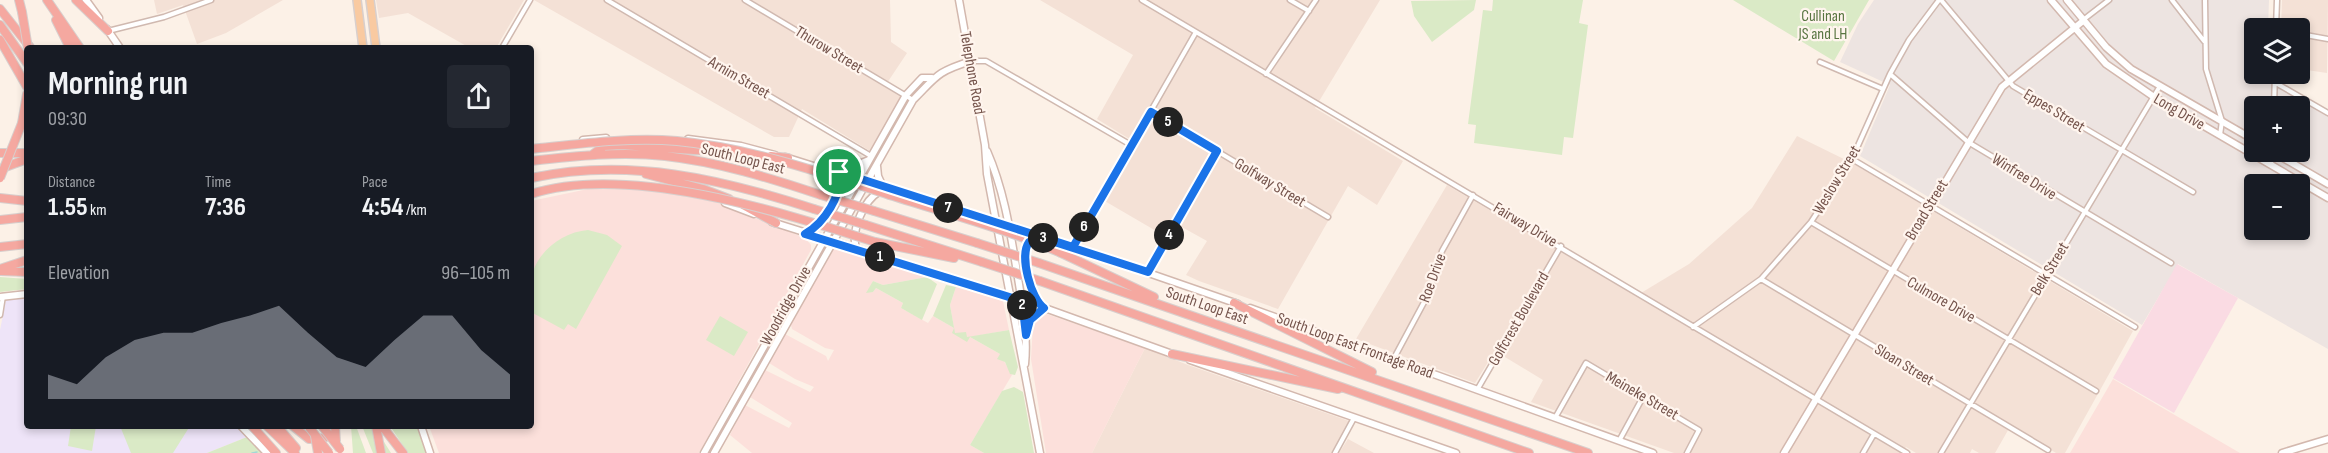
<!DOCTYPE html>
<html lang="en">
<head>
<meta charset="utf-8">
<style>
	:root { --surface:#171b24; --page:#242831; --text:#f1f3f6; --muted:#9ea1a6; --accent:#8c9099 }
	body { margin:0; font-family:"Sofia Sans Condensed",sans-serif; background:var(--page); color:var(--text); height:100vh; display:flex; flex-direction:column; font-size:22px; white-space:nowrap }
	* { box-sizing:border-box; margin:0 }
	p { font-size:20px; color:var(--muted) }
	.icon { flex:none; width:33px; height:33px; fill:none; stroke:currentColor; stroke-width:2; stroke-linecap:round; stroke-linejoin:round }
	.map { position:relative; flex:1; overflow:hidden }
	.side { position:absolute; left:24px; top:45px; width:510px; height:384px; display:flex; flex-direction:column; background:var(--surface); border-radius:6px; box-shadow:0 3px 9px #0003 }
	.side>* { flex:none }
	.fabs { position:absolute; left:2244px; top:18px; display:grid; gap:12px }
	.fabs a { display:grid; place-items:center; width:66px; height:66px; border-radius:6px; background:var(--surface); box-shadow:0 3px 9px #0003; font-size:30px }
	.pin { position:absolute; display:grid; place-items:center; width:51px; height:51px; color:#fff; margin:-26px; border:3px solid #fff; border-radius:50%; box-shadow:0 2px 6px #0007 }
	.km { position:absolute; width:30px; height:30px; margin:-15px; border-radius:50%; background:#222; color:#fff; font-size:16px; line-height:30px; text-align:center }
	.round { display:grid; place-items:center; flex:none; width:63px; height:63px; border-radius:6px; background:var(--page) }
	.overview { display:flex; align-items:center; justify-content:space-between; height:102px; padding:0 24px }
	h1 { font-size:33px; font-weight:700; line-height:45px }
	.figures { display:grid; grid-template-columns:repeat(3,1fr); gap:9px; height:102px; padding:6px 24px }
	.figures div { display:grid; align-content:center }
	.figures b { font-size:26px; font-weight:700 }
	.figures small { font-size:16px; font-weight:400 }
	.figures p { font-size:16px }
	.chart { height:168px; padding:12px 24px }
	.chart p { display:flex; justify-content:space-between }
	.chart svg { width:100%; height:108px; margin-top:6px; fill:var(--accent); opacity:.7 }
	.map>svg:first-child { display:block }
	.residential { fill:#f4e1d6 }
	.commercial { fill:#fce0db }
	.industrial { fill:#ede4e1; fill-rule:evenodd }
	.education { fill:#eee4f8 }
	.medical { fill:#fadbe3 }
	.green { fill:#daeac6 }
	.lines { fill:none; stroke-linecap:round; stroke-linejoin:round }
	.stream { stroke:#a2d7d7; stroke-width:1.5 }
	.street-casing { stroke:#d0b9b0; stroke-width:7 }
	.secondary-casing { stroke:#d3b8ae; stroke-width:9 }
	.primary-casing { stroke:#d8cfcd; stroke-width:10 }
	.highway-casing { stroke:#d8cfcd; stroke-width:10 }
	.street { stroke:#fff; stroke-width:4 }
	.secondary { stroke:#fff; stroke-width:6 }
	.primary { stroke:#f9caa1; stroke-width:7 }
	.highway { stroke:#f5a8a0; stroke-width:8 }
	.highway-bridge-casing { stroke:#d8cfcd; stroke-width:10; stroke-linecap:butt }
	.highway-bridge { stroke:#f5a8a0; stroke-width:8 }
	.route-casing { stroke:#fff; stroke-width:12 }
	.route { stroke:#1a73e8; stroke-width:8 }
	.labels { text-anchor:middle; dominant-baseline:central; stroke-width:4.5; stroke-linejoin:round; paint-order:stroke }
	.park-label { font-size:16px; fill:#587541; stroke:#fff5ee }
	.street-label { font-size:16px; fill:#75544c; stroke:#fff5ee }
</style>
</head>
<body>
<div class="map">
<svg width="2328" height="453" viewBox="0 0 2328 453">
	<rect width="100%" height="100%" fill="#fcf1e7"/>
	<path class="residential" d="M154,0h129l-57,33 -29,11 -14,-39 -26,9z
		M376,0h148l-28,48h-26l-62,-35 -29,5z
		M534,0h356l1,42 16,11 -22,33 18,10 -33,55 -68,-42 -13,28h-15z
		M1040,0h340l-65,108 88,53 -26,44 -29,-19 -70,123 -79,-28 -13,-6 21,-34 -36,-20 -8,14 -60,-35 33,-57 -39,-24 36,-64z
		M2282,0h46l-1,73 -27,-4v-41h-19z
		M1797,136l57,28 279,167 -68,122h-9l-45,-28 -16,28h-16l-7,-4 -2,4h-54l-10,-6 -4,6h-228l-143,-51 12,-22 -48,-29 -20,32 -119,-44 91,-154 189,111 53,-32 63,-56z
		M1145,348l43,17 161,56 -16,32h-241z
		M1348,439l26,14h-35z"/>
	<path class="commercial" d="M637,187l78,15 90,36 6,7v5l-112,203h-260l-10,-27h102v-225l57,-12z
		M833,248l11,1 83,28 -44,8 -10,-4 -5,11h5l3,-4 27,15 -2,5 27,15 5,-7 21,12 -4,-23 6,-18 47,14 6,29 -39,7 30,17 12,21 -42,70 14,8h-232l-22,-18 15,-30 44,23 3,-5 -42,-26 15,-27 45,22 4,-5 -19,-8 -26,-16 16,-29 41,22 2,5 6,-11 -9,-2 -33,-19 -1,-4z
		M1041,312l104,36 -53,105h-46l-15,-94 2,-35z
		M2113,379l127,74h-170z"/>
	<path class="industrial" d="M1874,0h395l-1,28h-14v46h13v4l61,38v233l-150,-85 -36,61 -282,-169 30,-71 -50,-23 18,-38zM2254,106h46v46h-46zM2254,184h46v46h-46z"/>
	<path class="education" d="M27,297v129h211l9,11 -40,16h-207v-123l6,-30z"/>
	<path class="medical" d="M2177,264l61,34 -64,115 -61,-35z"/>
	<path class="green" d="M1476,0l-2,10 -42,32 -18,-26 -3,-15z
		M1493,0h90l-4,23 9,2 -15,113 -9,-1 -2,18 -88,-12 2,-18 -8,-1 15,-114 9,1z
		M1733,0h136l-35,61z
		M588,230l19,5 15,11 -46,83 -8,-5 -4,6 -33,-18c0,-11 -2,-23 0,-33 5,-27 31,-47 57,-49z
		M0,277l27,2v10l-27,3z
		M927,277l10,7 -15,36 -21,-12 2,-5 -27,-15 -3,4 -7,1 7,-12 10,4z
		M946,285l10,2 -6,18 5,28 11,-1 1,5 42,-7 9,37 -3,8 -5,-1 -5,-12 -8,-3 3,-5 -30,-17 -3,5 -15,-9 2,-5 -21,-12z
		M720,316l28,16 -14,24 -28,-16z
		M1014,387l9,5 11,61h-50l-14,-8 32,-54z
		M71,426h25l-4,25 -24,-5z
		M120,426h70l-17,27h-42z
		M351,426h5l10,27h-13z
		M362,426h12l17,27h-18z
		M390,426h28l10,27h-20z
		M247,437l15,16h-55z"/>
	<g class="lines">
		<path class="stream" d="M252,453l5,-1"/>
		<defs>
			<path id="street" d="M607,0l264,156
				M745,0l168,100
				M1142,0l765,453
				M1290,0l19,11
				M1941,0l72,86 180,106
				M2172,0l32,41
				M2205,0l1,69 16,52 -2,14
				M2083,20l26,-20
				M2276,28l1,-28
				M108,31l56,-14 47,-17
				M2300,34l28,5
				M502,48l28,-48
				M971,61h15l145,84
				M1820,62l63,27
				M1266,74l50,-74
				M1890,74l78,68 203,121
				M2274,82l54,31
				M2274,106l1,-32
				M1151,112l177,105
				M1852,159l283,168
				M2271,165l1,-13
				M1811,222l285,169
				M1073,247l123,-215
				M1148,272l69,-121
				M1761,279l287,171
				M0,315l3,-19
				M1693,327l68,-48 50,-57 41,-63 38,-85 19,-34 30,-40
				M1393,360l36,-67 13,-42 31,-56
				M1477,390l84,-144
				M1555,418l31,-55 113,67 -12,23
				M1619,441l24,-44
				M1335,453l19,-35
				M1863,453l11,-19
				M1941,453l219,-367"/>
			<path id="secondary" d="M86,0l13,18
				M959,0l26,145 2,29 53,279
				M2051,0l55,64 48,33 174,101
				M2067,0l39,47 25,22 123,71
				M107,29l13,19
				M688,139l53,7 34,9
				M583,140l23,-2
				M987,151c17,39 23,79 30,121 5,31 11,61 8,92
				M2273,152l55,32
				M785,157l323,102 130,45
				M877,166l1,10 5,11
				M725,203l29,11
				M772,222l270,85 133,48
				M805,234c19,-11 38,-39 34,-62l30,-12
				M1032,239c-15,12 -2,54 9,67
				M856,249c-5,-19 7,-48 24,-58
				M0,297l27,-3
				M1250,308l403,145
				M1027,329l8,-16 9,-5
				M1190,360l266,93
				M241,426l26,27
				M421,426l9,27
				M704,453l202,-358 16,-17h10
				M714,453l199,-353c24,-24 23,-28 58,-39
				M1784,453l218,-366 81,-66
				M2282,453l46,-14"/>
			<path id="primary" d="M357,0l6,48
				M370,0l6,48"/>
			<path id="highway" d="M19,0l3,12
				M47,0l33,48
				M76,0l32,31
				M0,9l30,38
				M56,20l14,28
				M0,25l27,38
				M0,40l27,47
				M22,123l5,-29
				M0,153h27
				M592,155l12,-9 17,-1 117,8
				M771,156l17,2
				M531,161c44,-5 90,-10 134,-5 54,6 105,22 156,39
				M0,169l27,-10
				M646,174l57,15 26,10
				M531,178c98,-21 190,1 283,31
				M0,198l27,3
				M743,205l33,18
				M874,211l103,32
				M0,220l27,-3
				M866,225l116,37
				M875,242l79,16
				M0,247l27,-3
				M1061,253l93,44
				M1039,263l549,190
				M0,269l27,-9
				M1,271l26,1
				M1040,281l489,172
				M1234,303l138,69
				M1172,354l166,35
				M252,426l24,27
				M267,426l28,27
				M277,426l19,22
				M293,426l16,13 15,-1 9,-6
				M376,426l5,27
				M382,426l21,27"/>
		</defs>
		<use href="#street" class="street-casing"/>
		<use href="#secondary" class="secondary-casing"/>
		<use href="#primary" class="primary-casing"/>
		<use href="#highway" class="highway-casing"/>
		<use href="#street" class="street"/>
		<use href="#secondary" class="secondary"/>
		<use href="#primary" class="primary"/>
		<use href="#highway" class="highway"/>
		<defs>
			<path id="highway-bridge" d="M22,12l6,36
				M531,149c48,-5 97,-12 146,-8 74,7 145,32 216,55 56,18 114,33 168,57
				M0,178l22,-55
				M531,194c96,-31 250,18 344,48
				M821,195l53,16
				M814,209l52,16
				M977,243l62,20
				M982,262l58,19
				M322,426l18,23
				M335,426l1,16
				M309,427l20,26
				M315,436l3,17"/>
		</defs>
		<use href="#highway-bridge" class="highway-bridge-casing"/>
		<use href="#highway-bridge" class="highway-bridge"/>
	</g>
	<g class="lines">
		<defs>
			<path id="route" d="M839,172c4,23 -15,51 -34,62l217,67 4,34 4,-15 14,-12c-13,-9 -25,-52 -15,-66l10,-5 109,35 69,-121 -66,-39 -78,135 -234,-75"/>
		</defs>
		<use href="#route" class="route-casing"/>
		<use href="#route" class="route"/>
	</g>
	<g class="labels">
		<g class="park-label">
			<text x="1823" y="16">Cullinan<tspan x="1823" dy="18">JS and LH</tspan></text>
		</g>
		<g class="street-label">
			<text transform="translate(829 50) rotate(31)">Thurow Street</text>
			<text transform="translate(972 73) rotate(80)">Telephone Road</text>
			<text transform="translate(739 78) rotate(30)">Arnim Street</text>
			<text transform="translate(2054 111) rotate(31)">Eppes Street</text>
			<text transform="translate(2179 112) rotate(30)">Long Drive</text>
			<text transform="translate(743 159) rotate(14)">South Loop East</text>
			<text transform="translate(2024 177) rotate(32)">Winfree Drive</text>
			<text transform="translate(1837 180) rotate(-59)">Weslow Street</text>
			<text transform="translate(1270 183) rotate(31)">Golfway Street</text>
			<text transform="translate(1927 210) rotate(-59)">Broad Street</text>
			<text transform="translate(1525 225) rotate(31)">Fairway Drive</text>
			<text transform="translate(2050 269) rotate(-59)">Belk Street</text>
			<text transform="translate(1433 278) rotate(-70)">Roe Drive</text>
			<text transform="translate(1941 300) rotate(30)">Culmore Drive</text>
			<text transform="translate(786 306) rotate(-61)">Woodridge Drive</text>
			<text transform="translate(1207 306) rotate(19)">South Loop East</text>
			<text transform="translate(1519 319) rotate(-60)">Golfcrest Boulevard</text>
			<text transform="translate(1355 346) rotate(20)">South Loop East Frontage Road</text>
			<text transform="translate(1904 365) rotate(31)">Sloan Street</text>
			<text transform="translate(1642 396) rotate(30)">Meineke Street</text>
		</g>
	</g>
</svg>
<div class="fabs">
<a><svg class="icon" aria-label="layers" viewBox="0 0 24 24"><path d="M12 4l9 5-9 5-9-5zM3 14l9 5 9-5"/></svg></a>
<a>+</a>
<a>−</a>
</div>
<div class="pin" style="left:839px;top:172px;background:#1e9e55"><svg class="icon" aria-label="arrive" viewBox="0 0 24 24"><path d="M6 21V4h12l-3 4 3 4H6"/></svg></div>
<b class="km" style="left:880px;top:257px">1</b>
<b class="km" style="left:1022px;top:305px">2</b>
<b class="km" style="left:1043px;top:238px">3</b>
<b class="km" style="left:1169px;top:235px">4</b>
<b class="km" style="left:1168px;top:122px">5</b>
<b class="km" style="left:1084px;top:227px">6</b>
<b class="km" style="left:948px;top:208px">7</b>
<section class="side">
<div class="overview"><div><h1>Morning run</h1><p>09:30</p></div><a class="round"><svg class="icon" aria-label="share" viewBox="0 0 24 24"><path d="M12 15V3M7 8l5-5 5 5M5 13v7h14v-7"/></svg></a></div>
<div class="figures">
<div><p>Distance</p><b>1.55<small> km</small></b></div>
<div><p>Time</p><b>7:36</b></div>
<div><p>Pace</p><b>4:54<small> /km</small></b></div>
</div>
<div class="chart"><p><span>Elevation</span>96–105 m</p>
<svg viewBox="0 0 160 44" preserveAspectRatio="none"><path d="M0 44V34L10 38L20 27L30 20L40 17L50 17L60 13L70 10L80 6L90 17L100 27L110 31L120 20L130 10L140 10L150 24L160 34V44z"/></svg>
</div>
</section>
</div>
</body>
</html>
